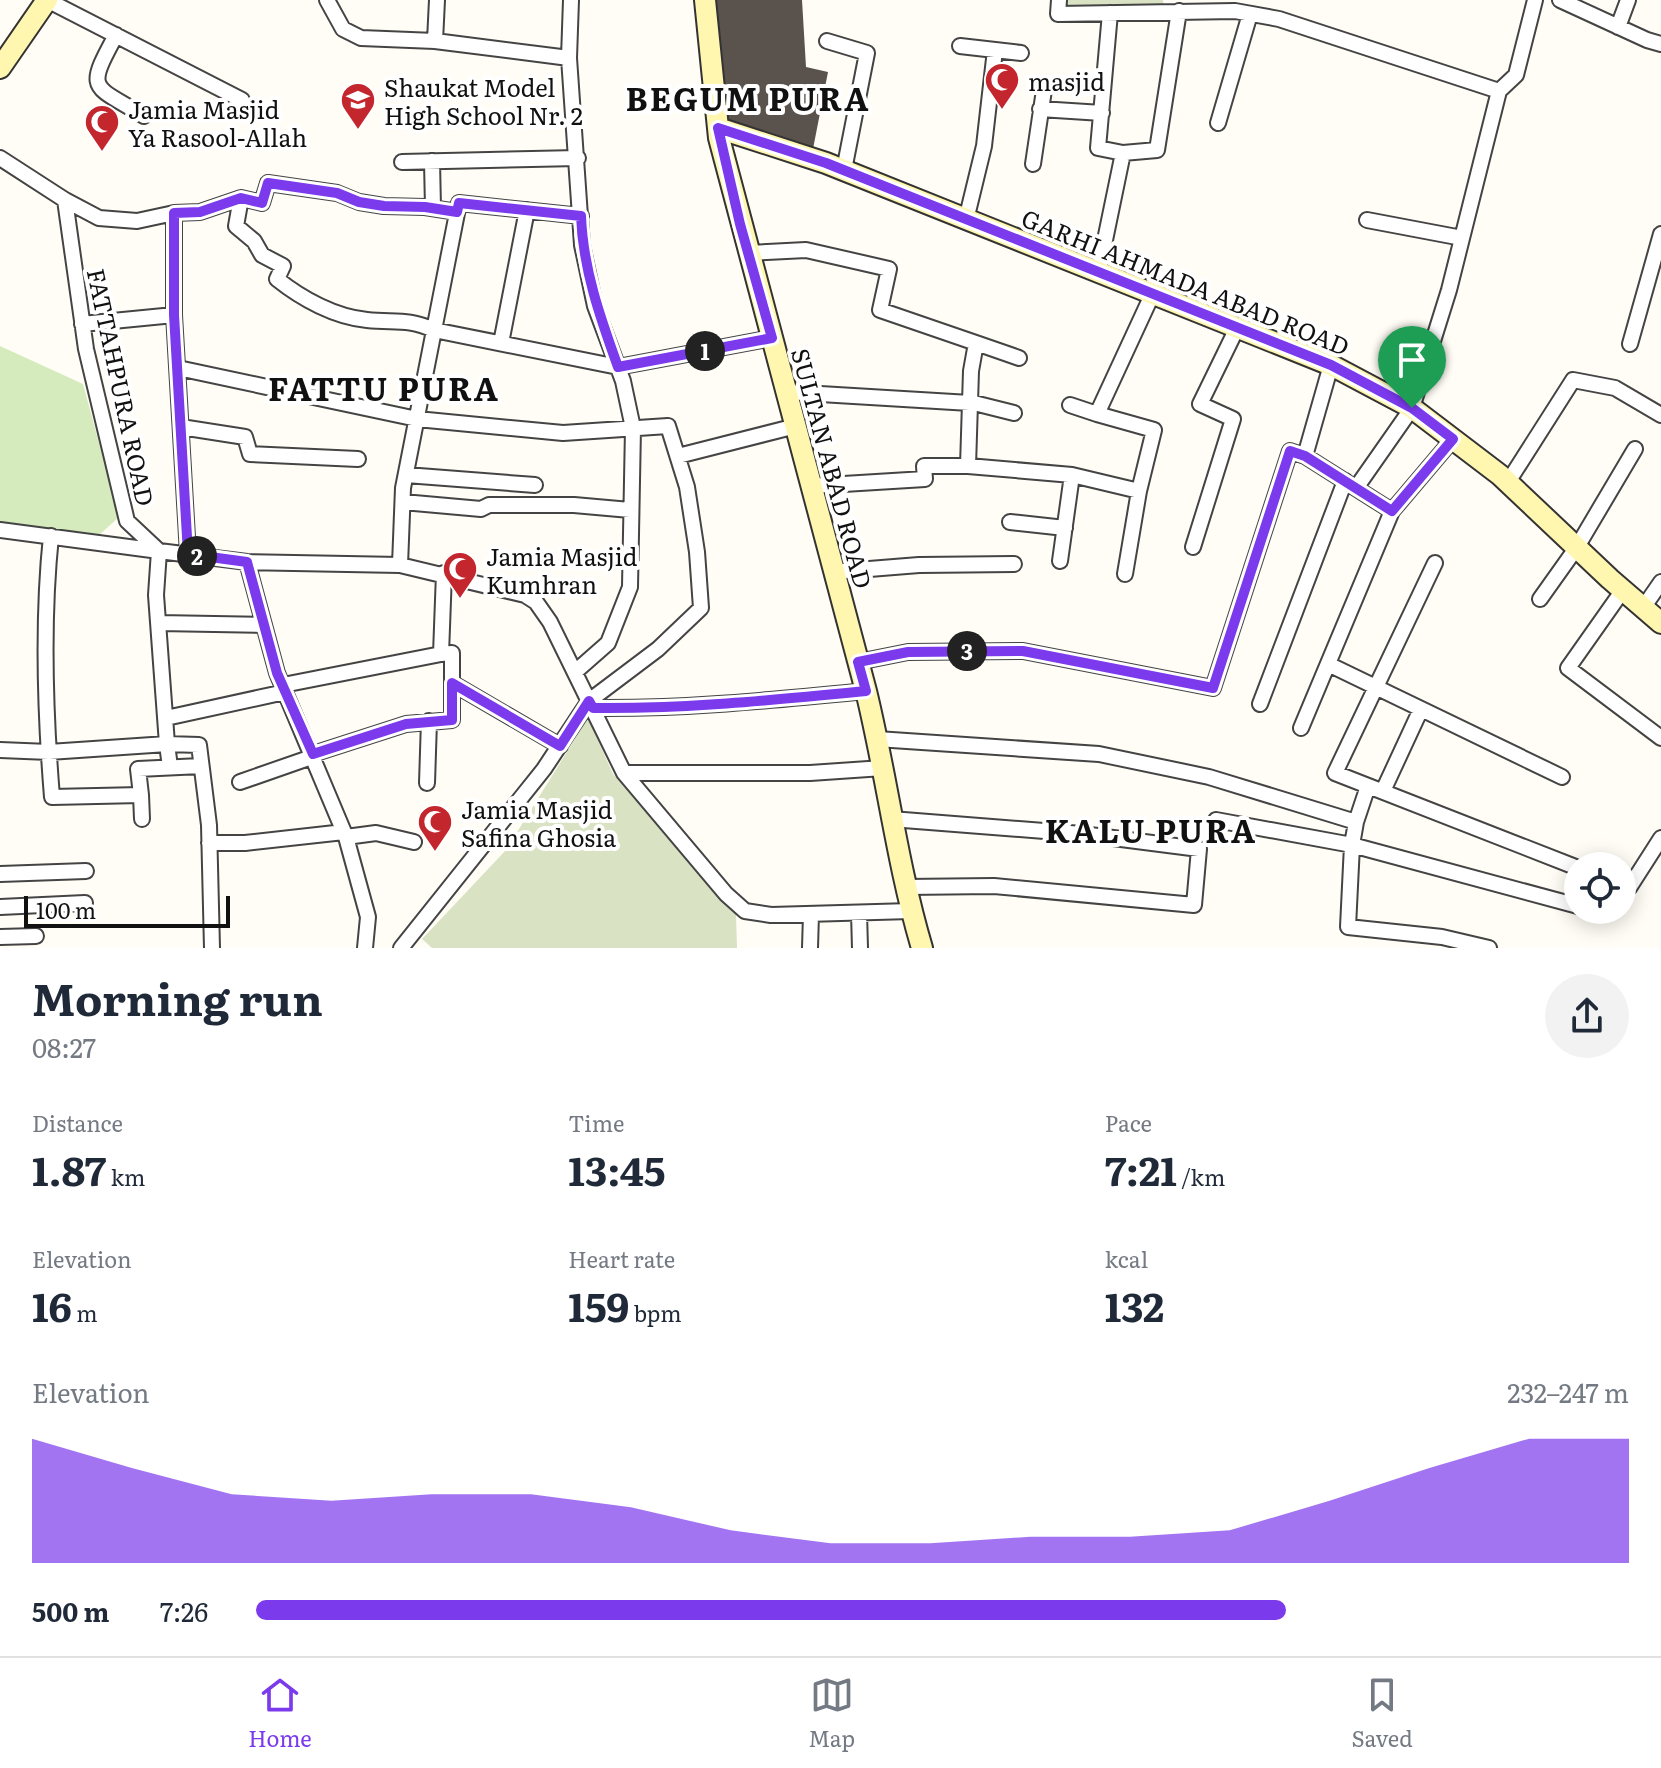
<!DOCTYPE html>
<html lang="en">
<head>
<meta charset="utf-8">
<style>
	:root { --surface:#fff; --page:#f2f2f3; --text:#1f2937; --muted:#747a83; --line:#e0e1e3; --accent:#7c3aed }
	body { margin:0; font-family:Literata,serif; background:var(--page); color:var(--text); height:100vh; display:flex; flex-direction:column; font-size:30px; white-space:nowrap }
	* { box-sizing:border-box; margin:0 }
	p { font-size:26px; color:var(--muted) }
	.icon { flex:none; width:44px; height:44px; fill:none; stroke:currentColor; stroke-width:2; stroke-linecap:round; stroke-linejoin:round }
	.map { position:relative; height:948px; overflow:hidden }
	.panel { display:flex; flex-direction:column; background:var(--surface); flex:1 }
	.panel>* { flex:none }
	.controls { position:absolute; left:1564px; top:852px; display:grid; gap:16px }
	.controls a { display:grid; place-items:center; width:72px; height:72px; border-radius:50%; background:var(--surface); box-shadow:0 4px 20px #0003; font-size:40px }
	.scale { position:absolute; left:24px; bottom:20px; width:206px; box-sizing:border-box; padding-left:8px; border:4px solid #111; border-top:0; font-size:22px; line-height:28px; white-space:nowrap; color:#111; -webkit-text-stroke:6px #fff; paint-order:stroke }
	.pin { position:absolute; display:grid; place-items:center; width:68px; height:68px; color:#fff; margin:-82px -34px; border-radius:50% 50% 50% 0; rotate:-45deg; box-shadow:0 0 8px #0007 }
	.pin .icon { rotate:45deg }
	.km { position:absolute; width:40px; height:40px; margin:-20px; border-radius:50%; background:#222; color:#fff; font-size:22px; line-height:40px; text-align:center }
	.round { display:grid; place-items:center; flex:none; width:84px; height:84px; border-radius:42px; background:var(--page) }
	.headline { display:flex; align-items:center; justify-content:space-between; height:136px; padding:0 32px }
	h1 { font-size:44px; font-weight:700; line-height:60px }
	.metrics { display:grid; grid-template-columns:repeat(3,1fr); gap:12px; height:136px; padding:8px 32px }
	.metrics div { display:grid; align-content:center }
	.metrics b { font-size:40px; font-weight:700 }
	.metrics small { font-size:22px; font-weight:400 }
	.metrics p { font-size:22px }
	.chart { height:224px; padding:16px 32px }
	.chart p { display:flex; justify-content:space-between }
	.chart svg { width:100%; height:144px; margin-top:8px; fill:var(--accent); opacity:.7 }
	ul { padding:0 32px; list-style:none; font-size:26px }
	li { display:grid; grid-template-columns:128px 96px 1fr; align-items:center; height:60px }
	li i { height:20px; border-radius:10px; background:var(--accent) }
	.tab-bar { display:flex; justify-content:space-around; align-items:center; height:112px; border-top:2px solid var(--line); background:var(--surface); font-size:22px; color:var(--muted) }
	.tab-bar a { display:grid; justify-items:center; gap:4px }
	.tab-bar .on { color:var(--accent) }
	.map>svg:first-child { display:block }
	.green { fill:#d5ebbd }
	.cemetery { fill:#d9e3c4 }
	.building { fill:#5a524d }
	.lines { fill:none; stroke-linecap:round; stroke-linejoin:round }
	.street-casing { stroke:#444; stroke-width:18 }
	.secondary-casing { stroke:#333; stroke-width:24 }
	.street { stroke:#fff; stroke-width:14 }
	.secondary { stroke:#fff6b0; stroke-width:20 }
	.route-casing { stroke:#fff; stroke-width:16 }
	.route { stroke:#7c3aed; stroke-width:10 }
	.labels { text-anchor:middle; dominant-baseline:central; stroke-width:8; stroke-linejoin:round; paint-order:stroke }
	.poi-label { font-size:24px; fill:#111; stroke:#fff; text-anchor:start }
	.street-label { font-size:24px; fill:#111; stroke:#fff }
	.district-label { font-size:32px; font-weight:bold; letter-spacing:2px; fill:#111; stroke:#fff }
</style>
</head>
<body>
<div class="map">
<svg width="1661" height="948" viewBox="0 0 1661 948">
	<rect width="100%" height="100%" fill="#fffdf5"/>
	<path class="green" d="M0,346l83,38 36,133 -21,19 -98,-10z"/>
	<path class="cemetery" d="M1059,0h104l1,12 -106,2z
		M588,718l25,56 123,140 1,34h-305l-10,-9 84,-89z"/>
	<path class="building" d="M710,0h92l4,67 22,5 -16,82 -85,-33z"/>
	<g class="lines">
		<defs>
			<path id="street" d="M47,0l195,100
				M327,0l16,29 18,9 74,3 134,17
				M571,0l-2,58 13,187 13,61 28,75 10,47 -3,159 -22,56 -33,29
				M1059,0l-1,14 177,-3 44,8 220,72
				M1560,0l87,40 14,4
				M1110,13l-12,135 25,5
				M1618,27l10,-27
				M116,35c-31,57 -24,49 28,81
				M435,41l2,-41
				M827,41l40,12 -23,117
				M960,46l61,7
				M1040,109l62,4
				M1218,123l32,-109
				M0,158l65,42 21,149 41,172 32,30 88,11 153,3 125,30 11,7 14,20 74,151 102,121 19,17 26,4 140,-4
				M432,161l1,47
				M402,162l176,-4
				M1033,164l11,-74
				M241,198l-5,28 18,15 8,14 21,11 -6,13c25,20 58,38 90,41 28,3 40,-2 67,10l184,37 154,-29
				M65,200l34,18 38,3 37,-8 26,-1 41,-14 21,5 6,-20 69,10 22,9 25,4 41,1 32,5
				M174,213v102l14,239
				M966,220l18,-74 11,-96
				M1367,220l95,18
				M748,253l58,-3 83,19 -9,41 96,33 -5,28 -3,95h-44l1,13 -114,7
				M1098,274l25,-121 34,-3 22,-139
				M82,324l92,-9
				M501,343l26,-133
				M976,343l43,15
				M1630,344l31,-110
				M178,368l239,51 146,14 105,-7 19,61 10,65 4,56 -43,41 -69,52 -45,68 -143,179
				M787,392l183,11
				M970,402l44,11
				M1070,405l27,9
				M181,427l64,10 5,17 108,5
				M678,456l118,-30
				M1305,456l87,55
				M968,466l104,9 67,16 -14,83
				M406,475l129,10
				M1508,482l65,-102 42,8 46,27
				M1356,488l56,-80 37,-118 50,-199 17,-16 19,-75
				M1139,491l15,-61 -57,-16 55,-119
				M403,502l78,7 8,-4h85l56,5
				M1010,522l55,6
				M0,530l159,21 -3,44 11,149 32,1 10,80 3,123
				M51,536c-9,86 -6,175 1,261l89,-2 -3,-26 63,-3
				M1193,547l40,-128 -33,-15 37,-76
				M1060,561l12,-86
				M247,562l30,111 69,164 22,80 -3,31
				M1435,563l-100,210 243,95
				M400,565l3,-77 56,-285 122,13
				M832,572l87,-7 95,-1
				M1623,590l-55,78 93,70
				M1540,599l37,-52 58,-98
				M1643,608l18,-26
				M159,623l105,2
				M858,662l50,-10 115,-1 190,37 77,-237 15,5 26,-91
				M1328,664l234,113
				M452,683l108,63
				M283,685l158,-31
				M1260,704l85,-223
				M593,708c91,1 181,-8 273,-17
				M166,718l119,-26
				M1301,728l91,-217 61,-72
				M877,739l222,15 110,23 147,45
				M0,750l49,2 118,-8 3,23
				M624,773h186l73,-5
				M240,782l66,-23 7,-5 93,-30 46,-4v-67l-11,1 3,-81
				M427,783l2,-62
				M1368,786l-12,36 -4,23 -4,82 94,10 47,11
				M1383,791l38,-82
				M141,795l1,24
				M891,819l191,15 117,15 -5,56 -200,-19 -89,1
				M1216,820l136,25 226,61
				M346,837l30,-4 38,9
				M209,843h36l99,-11
				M0,874l86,-3
				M1622,885l7,3 32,-50
				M0,907l85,-4
				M859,913l1,35
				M0,937l36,-1
				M810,948l1,-34"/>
			<path id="secondary" d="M705,0l14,138 147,553c21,86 31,173 56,257
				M0,68l47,-68
				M718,128l108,35 505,202 81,43 88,67 110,104 51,44"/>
		</defs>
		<use href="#street" class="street-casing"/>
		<use href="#secondary" class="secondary-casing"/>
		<use href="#street" class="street"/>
		<use href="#secondary" class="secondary"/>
	</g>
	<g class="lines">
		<defs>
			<path id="route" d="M718,128l108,35 505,202 81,43 41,31 -61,72 -87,-55 -15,-5 -77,237 -190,-37 -115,1 -50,10 8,29c-92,9 -182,18 -273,17l-4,-7 -29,45 -108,-63v37l-46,4 -93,30 -36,-81 -30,-111 -59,-8 -14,-239v-102l26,-1 41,-14 21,5 6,-20 69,10 22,9 25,4 41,1 32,5 2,-9 122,13c2,53 19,101 37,151l154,-29 -32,-114z"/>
		</defs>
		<use href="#route" class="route-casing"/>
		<use href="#route" class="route"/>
	</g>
	<defs>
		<symbol id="mosque-pin" viewBox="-11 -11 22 30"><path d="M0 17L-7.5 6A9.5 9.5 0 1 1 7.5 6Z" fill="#c4262e" stroke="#fff"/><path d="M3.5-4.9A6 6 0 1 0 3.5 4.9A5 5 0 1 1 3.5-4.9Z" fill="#fff"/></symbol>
		<symbol id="school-pin" viewBox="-11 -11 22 30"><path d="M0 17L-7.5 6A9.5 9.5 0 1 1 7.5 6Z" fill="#c4262e" stroke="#fff"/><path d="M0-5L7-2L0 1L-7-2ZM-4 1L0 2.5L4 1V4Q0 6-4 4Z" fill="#fff"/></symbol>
	</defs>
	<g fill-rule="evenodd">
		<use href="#mosque-pin" x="982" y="60" width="40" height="54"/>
		<use href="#school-pin" x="338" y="80" width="40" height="54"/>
		<use href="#mosque-pin" x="82" y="102" width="40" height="54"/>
		<use href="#mosque-pin" x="440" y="549" width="40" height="54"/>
		<use href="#mosque-pin" x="415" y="802" width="40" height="54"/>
	</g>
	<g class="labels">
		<g class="poi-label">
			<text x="1028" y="80">masjid</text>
			<text x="384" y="86">Shaukat Model<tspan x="384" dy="28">High School Nr. 2</tspan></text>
			<text x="128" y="108">Jamia Masjid<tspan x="128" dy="28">Ya Rasool-Allah</tspan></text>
			<text x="486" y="555">Jamia Masjid<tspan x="486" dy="28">Kumhran</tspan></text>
			<text x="461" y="808">Jamia Masjid<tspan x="461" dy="28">Safina Ghosia</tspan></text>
		</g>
		<g class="street-label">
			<text transform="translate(1186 281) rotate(22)">GARHI AHMADA ABAD ROAD</text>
			<text transform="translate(122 387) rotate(78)">FATTAHPURA ROAD</text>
			<text transform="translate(833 468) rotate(75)">SULTAN ABAD ROAD</text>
		</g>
		<g class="district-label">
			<text x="748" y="97">BEGUM PURA</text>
			<text x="384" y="387">FATTU PURA</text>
			<text x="1151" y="829">KALU PURA</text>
		</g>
	</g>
</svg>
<div class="controls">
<a><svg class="icon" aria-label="locate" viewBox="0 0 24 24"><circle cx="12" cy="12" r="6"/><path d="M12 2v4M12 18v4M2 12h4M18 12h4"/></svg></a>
</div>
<div class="scale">100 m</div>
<div class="pin" style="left:1412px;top:408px;background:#1e9e55"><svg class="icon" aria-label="arrive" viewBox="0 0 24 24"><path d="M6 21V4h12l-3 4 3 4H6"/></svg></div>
<b class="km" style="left:705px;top:351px">1</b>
<b class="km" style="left:197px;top:556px">2</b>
<b class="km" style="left:967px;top:651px">3</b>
</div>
<section class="panel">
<div class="headline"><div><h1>Morning run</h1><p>08:27</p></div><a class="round"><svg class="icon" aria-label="share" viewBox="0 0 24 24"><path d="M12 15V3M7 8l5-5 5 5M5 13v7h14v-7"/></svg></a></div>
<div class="metrics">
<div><p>Distance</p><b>1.87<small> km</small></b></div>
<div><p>Time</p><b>13:45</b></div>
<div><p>Pace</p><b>7:21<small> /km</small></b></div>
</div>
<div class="metrics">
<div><p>Elevation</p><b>16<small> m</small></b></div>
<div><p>Heart rate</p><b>159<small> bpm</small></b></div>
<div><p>kcal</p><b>132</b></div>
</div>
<div class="chart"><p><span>Elevation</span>232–247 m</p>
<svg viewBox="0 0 160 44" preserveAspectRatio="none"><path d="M0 44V6L10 15L20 23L30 25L40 23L50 23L60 27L70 34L80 38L90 38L100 36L110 36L120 34L130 25L140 15L150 6L160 6V44z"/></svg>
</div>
<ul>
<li><b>500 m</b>7:26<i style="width:75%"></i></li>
</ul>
</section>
<nav class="tab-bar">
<a class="on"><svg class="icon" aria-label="home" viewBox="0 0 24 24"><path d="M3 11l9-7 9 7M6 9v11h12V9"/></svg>Home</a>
<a><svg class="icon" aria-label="map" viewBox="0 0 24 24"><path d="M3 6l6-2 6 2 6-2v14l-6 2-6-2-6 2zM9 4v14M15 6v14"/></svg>Map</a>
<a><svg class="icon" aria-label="saved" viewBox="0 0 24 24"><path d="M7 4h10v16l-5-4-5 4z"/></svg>Saved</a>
</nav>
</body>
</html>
